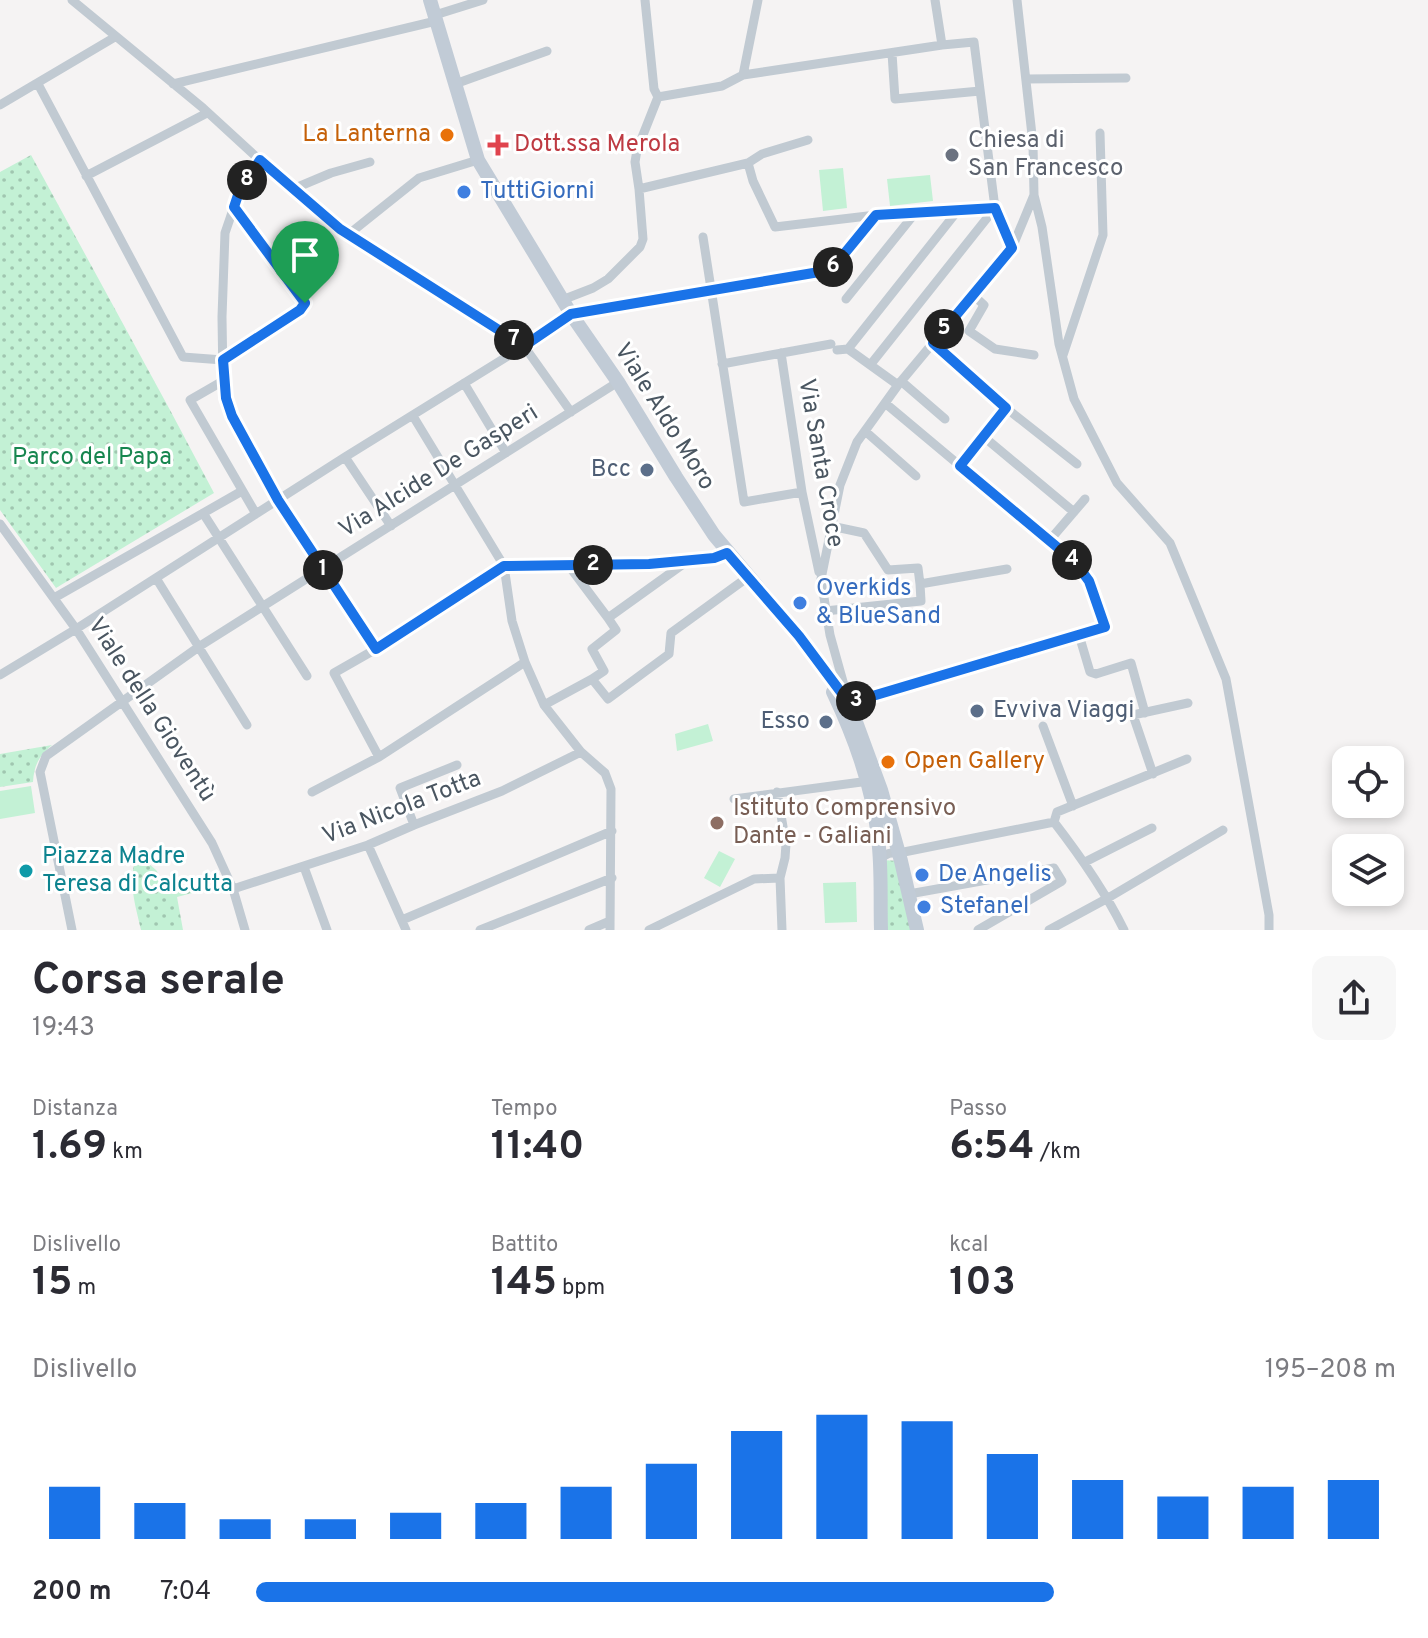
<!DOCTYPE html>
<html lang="it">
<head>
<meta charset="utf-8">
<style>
	:root { --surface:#fff; --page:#f7f7f7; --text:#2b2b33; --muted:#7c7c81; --accent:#1a73e8 }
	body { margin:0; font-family:Overpass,sans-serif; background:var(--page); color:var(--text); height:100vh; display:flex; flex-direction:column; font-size:30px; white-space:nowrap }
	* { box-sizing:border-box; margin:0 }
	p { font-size:26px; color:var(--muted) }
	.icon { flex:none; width:44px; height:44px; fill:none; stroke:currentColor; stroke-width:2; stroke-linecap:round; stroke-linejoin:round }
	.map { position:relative; height:930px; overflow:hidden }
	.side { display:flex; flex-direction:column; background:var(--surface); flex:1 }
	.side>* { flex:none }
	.fabs { position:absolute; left:1332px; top:746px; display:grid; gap:16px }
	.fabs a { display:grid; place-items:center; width:72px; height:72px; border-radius:16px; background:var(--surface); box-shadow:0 4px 12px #0003; font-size:40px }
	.pin { position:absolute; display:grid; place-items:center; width:68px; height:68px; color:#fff; margin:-82px -34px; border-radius:50% 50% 50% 0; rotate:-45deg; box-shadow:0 0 8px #0007 }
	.pin .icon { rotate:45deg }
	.km { position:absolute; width:40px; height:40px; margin:-20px; border-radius:50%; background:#222; color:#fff; font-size:22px; line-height:40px; text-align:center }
	.round { display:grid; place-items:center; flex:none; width:84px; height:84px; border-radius:16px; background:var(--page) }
	.headline { display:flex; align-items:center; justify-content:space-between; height:136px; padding:0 32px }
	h1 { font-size:44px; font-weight:700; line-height:60px }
	.stats { display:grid; grid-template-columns:repeat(3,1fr); gap:12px; height:136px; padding:8px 32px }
	.stats div { display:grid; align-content:center }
	.stats b { font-size:40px; font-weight:700 }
	.stats small { font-size:22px; font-weight:400 }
	.stats p { font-size:22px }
	.chart { height:224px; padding:16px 32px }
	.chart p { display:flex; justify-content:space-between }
	.chart svg { width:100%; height:144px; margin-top:8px; stroke:var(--accent); stroke-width:6 }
	ul { padding:0 32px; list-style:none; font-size:26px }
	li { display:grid; grid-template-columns:128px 96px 1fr; align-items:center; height:60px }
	li i { height:20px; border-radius:10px; background:var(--accent) }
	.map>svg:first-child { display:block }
	.grass { fill:#c3f1d5 }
	.park { fill:url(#park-dots) }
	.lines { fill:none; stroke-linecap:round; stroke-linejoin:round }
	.minor { stroke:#c1cad2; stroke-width:9 }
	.secondary { stroke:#c1cbd6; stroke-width:14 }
	.route-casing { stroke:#fff; stroke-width:16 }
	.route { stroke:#1a73e8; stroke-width:10 }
	.food-dot { fill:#e8710a; stroke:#fff; stroke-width:3 }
	.health-dot { fill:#e0444e; stroke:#fff; stroke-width:3 }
	.worship-dot { fill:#6b7280; stroke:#fff; stroke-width:3 }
	.shop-dot { fill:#3f7fe0; stroke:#fff; stroke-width:3 }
	.service-dot { fill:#5c6f8a; stroke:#fff; stroke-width:3 }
	.education-dot { fill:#8d6e63; stroke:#fff; stroke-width:3 }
	.culture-dot { fill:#0f9aa8; stroke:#fff; stroke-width:3 }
	.labels { text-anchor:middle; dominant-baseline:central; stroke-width:6; stroke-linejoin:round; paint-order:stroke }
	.food-label { font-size:24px; fill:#c56008; stroke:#fff; text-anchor:end }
	.worship-label { font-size:24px; fill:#5b616d; stroke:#fff; text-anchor:start }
	.health-label { font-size:24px; fill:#be3a42; stroke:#fff; text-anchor:start }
	.shop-label { font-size:24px; fill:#366cbe; stroke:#fff; text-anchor:start }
	.street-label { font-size:24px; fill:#4a5661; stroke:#fff }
	.park-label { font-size:24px; fill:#17864f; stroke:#fff }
	.service-label { font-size:24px; fill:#4e5e75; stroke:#fff; text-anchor:end }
	.education-label { font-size:24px; fill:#785e54; stroke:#fff; text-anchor:start }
	.culture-label { font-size:24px; fill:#0d838f; stroke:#fff; text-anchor:start }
</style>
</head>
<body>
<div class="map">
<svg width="1428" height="930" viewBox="0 0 1428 930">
	<defs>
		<pattern id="park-dots" width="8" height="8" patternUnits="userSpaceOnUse" patternTransform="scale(2)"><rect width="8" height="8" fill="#c3f1d5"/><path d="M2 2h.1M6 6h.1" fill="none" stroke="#a0c6b0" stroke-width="1.8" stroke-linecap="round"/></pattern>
	</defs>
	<rect width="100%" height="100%" fill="#f5f3f3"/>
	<path class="grass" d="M843,168l4,40 -24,3 -4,-41z
		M930,175l3,26 -43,5 -3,-27z
		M708,724l5,17 -36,10 -2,-17z
		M31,786l4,27 -35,6v-28z
		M719,851l16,8 -15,28 -16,-9z
		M856,882l1,40 -32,1 -2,-40z"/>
	<path class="park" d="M31,155l139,255 44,83 -158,95 -56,-78v-338z
		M52,745c-13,11 -18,20 -19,37l-33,5v-33z
		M145,860l12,11 5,18 32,-7 2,10 -19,5 6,33h-42c-5,-22 -12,-43 -7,-65z
		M880,860l21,1 14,69h-34z"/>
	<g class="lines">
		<path class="minor" d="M72,0l131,108 72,66 65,55 184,117 47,66
			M435,15l48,-15
			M892,53l3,46 85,-8
			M743,75l199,-30
			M1026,79l100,-1
			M38,84l145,273 40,3 77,-50 5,-7 -71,-96
			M173,84l263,-63
			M455,84l92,-33
			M658,97l64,-11 21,-11 15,-75
			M0,105l115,-68
			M260,160l-21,32 -14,41 -3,84 1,64 3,17 6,18 46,84 98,149
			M748,163l5,18 22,46 101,-12 119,-7 17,40
			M86,176l121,-63
			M293,189l38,-16 39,-11
			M639,189l-4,-27 2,-12 21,-53 -4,-8 -9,-89
			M1034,195l8,32 17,117 15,55 43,84 53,60 56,136 43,236v15
			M349,234l70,-56 59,-18
			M703,237l41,265 58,-10
			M973,295l11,10 -15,26 26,18 39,6
			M846,299l70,-87
			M562,300l31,-12 15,-9 32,-32 3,-8 -4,-50 109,-26 14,-9 46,-14
			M933,343l73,65 71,56
			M848,349l111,-140
			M837,350l11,-1 50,36
			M781,353l21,139 17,80
			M1063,355l40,-120 -3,-102
			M722,364l109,-20
			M871,364l124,-156 -21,-166 -32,3 -7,-45
			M223,381l-33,19 66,114
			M901,381l44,38
			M464,383l42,70
			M413,416l91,150 8,55 13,41 19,43 37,47 24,21 6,16 -1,141
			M865,431l51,45
			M984,437l90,75
			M345,457l46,69
			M960,466l46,-58
			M203,513l104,163
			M0,524l76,105 136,214 21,46 12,41
			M831,526l33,7 24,37 30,-2 2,16 87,-15
			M1049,541l36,-42
			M504,566l145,-2 65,-6 13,-5
			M569,566l39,52 78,-56
			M156,578l91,147
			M54,598l188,-107
			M825,611l96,-10 -1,-17
			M1079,635l11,37 6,2 35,-11 14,50
			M0,675l76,-46 269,-172 179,-111 47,-32 260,-44 45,-55
			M592,679l12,-8 -12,-22 24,-19 -8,-12
			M847,696l-17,-61 -9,-56 19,-94 17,-43 41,-57 114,-137 22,-53 -1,-51 -16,-144
			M847,704l258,-77 -16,-46 -14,-19 -190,-159
			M544,705l48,-26 16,20 61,-45 2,-21 77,-56
			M1043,726l30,80
			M379,757l-45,-84 42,-24 128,-83
			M1153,774l-20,-59 55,-12
			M312,792l67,-35 146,-95
			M777,792l9,52 -1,14 -5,20 2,52
			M734,799l135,-18
			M1054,822c27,35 51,69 70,108
			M414,825l-14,-37 57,-23
			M368,845l38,85
			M880,860c6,-7 11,-8 19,-7l155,-31 3,-10 130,-53
			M1085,862l67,-34
			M304,867l23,63
			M233,889l135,-44 46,-20 88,-34 79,-39
			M909,894l145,-26 8,13 -84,49
			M402,920l210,-89
			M72,930l-32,-158 6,-16 154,-110 418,-264
			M480,930l132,-52
			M589,930l21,-9
			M649,930l105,-51 26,-1
			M1049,930l59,-32 115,-68"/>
		<path class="secondary" d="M430,0l48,160 93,154 47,68 58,95 38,58 85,101 50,67 32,87 20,71 16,69
			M833,692c21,44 40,96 45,146 4,30 2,61 3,92"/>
	</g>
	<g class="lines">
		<defs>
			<path id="route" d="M260,160l80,69 184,117 47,-32 260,-44 45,-55 119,-7 17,40 -79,95 73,65 -46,58 115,96 14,19 16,46 -256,76 -50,-67 -72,-83 -13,5 -65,6 -145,2 -128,83 -98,-149 -46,-84 -6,-18 -3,-38 77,-50 5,-7 -71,-96 5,-15z"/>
		</defs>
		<use href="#route" class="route-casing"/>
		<use href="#route" class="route"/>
	</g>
	<g class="food-dot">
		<circle cx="447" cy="135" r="8"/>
		<circle cx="888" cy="762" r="8"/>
	</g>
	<path class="health-dot" d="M494 133h8v8h8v8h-8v8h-8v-8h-8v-8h8z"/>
	<circle class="worship-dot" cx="952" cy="155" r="8"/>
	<g class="shop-dot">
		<circle cx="464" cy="192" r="8"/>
		<circle cx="800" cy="603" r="8"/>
		<circle cx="922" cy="875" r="8"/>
		<circle cx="924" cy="907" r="8"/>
	</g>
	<g class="service-dot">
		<circle cx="647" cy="470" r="8"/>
		<circle cx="977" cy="711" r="8"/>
		<circle cx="826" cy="722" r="8"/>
	</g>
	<circle class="education-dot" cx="717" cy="823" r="8"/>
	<circle class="culture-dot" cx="26" cy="871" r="8"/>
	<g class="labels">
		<g class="food-label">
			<text x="431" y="135">La Lanterna</text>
			<text x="904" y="762" text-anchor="start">Open Gallery</text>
		</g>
		<g class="worship-label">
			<text x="968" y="141">Chiesa di<tspan x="968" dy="28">San Francesco</tspan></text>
		</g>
		<g class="health-label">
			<text x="514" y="145">Dott.ssa Merola</text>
		</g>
		<g class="shop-label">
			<text x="480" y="192">TuttiGiorni</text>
			<text x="816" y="589">Overkids<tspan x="816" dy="28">&amp; BlueSand</tspan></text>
			<text x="938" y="875">De Angelis</text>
			<text x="940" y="907">Stefanel</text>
		</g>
		<g class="street-label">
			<text transform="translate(664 417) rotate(58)">Viale Aldo Moro</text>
			<text transform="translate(820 463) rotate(80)">Via Santa Croce</text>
			<text transform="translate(439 472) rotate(-32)">Via Alcide De Gasperi</text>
			<text transform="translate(151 710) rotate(57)">Viale della Gioventù</text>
			<text transform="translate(402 808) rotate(-21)">Via Nicola Totta</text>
		</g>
		<g class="park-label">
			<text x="92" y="458">Parco del Papa</text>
		</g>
		<g class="service-label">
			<text x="631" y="470">Bcc</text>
			<text x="993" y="711" text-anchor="start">Evviva Viaggi</text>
			<text x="810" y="722">Esso</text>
		</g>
		<g class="education-label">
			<text x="733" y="809">Istituto Comprensivo<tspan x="733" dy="28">Dante - Galiani</tspan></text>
		</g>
		<g class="culture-label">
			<text x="42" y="857">Piazza Madre<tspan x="42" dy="28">Teresa di Calcutta</tspan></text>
		</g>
	</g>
</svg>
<div class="fabs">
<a><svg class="icon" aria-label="locate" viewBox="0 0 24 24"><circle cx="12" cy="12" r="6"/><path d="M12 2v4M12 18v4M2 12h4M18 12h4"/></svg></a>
<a><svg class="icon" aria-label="layers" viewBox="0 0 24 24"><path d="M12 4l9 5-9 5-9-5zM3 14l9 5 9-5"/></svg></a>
</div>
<div class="pin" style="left:305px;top:303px;background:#1e9e55"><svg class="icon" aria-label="arrive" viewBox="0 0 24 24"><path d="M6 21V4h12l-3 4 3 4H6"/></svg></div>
<b class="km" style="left:323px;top:570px">1</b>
<b class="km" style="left:593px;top:565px">2</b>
<b class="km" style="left:856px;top:701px">3</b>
<b class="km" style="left:1072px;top:560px">4</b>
<b class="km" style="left:944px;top:329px">5</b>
<b class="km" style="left:833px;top:267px">6</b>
<b class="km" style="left:514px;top:340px">7</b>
<b class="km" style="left:247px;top:180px">8</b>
</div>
<section class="side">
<div class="headline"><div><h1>Corsa serale</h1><p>19:43</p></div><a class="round"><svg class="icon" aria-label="share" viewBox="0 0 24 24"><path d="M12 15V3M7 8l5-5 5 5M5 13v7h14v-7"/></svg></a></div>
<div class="stats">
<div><p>Distanza</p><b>1.69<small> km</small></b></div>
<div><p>Tempo</p><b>11:40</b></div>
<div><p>Passo</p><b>6:54<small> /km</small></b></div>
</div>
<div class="stats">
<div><p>Dislivello</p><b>15<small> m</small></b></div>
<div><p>Battito</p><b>145<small> bpm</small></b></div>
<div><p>kcal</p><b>103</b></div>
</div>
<div class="chart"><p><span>Dislivello</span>195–208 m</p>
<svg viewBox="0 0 160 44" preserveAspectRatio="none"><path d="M5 44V28M15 44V33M25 44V38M35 44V38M45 44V36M55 44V33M65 44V28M75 44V21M85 44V11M95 44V6M105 44V8M115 44V18M125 44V26M135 44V31M145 44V28M155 44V26"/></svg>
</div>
<ul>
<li><b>200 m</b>7:04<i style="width:70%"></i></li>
</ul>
</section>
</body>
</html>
